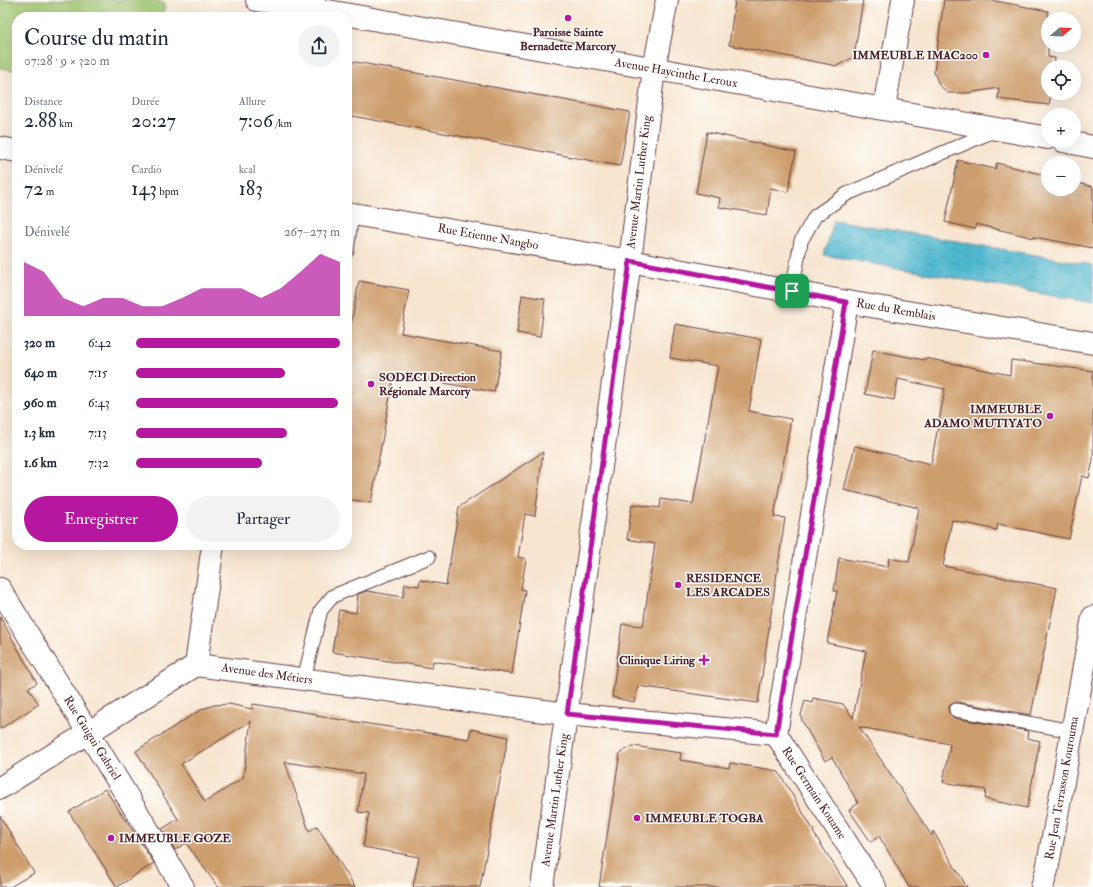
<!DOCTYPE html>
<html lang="fr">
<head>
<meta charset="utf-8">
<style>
	:root { --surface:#fff; --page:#f2f2f3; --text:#1f2937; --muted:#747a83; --accent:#b5179e }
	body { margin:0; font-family:"IM FELL Double Pica",serif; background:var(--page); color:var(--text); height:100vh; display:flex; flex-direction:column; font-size:15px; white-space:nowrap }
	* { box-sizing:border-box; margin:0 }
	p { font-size:13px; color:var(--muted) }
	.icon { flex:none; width:22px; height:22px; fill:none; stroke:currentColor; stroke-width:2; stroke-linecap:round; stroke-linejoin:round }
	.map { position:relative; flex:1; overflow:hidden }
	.side { position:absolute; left:12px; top:12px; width:340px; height:538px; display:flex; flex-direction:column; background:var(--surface); border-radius:16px; box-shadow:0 4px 16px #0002 }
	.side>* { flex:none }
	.needle { width:26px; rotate:71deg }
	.controls { position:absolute; left:1041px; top:12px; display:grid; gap:8px }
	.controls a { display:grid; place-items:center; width:40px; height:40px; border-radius:50%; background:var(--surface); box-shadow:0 4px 16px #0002; font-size:20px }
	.pin { position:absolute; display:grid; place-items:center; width:34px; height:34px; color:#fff; margin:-17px; border-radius:8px; box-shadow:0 2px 6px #0006 }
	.round { display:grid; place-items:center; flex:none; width:42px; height:42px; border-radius:21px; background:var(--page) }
	.head { display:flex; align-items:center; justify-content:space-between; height:68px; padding:0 12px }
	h1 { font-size:22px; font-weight:600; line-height:30px }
	.metrics { display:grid; grid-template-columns:repeat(3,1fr); gap:6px; height:68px; padding:4px 12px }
	.metrics div { display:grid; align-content:center }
	.metrics b { font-size:20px; font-weight:600 }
	.metrics small { font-size:11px; font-weight:400 }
	.metrics p { font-size:11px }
	.chart { height:112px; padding:8px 12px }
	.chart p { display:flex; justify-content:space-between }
	.chart svg { width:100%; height:72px; margin-top:4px; fill:var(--accent); opacity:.7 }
	.primary-button { display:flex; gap:8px; margin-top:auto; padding:8px 12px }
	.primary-button a { flex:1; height:46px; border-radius:24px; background:var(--accent); color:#fff; font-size:16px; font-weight:600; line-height:46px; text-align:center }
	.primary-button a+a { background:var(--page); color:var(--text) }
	ul { padding:0 12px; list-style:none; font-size:13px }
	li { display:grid; grid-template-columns:64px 48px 1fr; align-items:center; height:30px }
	li i { height:10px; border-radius:5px; background:var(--accent) }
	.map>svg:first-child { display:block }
	.pitch { fill:#9fc570; stroke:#74724e }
	.water { fill:url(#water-ripples); stroke:#4c6a7c }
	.building { fill:#cd9e6d; fill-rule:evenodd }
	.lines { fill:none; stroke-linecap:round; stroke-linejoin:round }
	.service-casing { stroke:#643d44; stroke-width:15 }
	.minor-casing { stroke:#643d44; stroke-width:24 }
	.tertiary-casing { stroke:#643d44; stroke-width:24 }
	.service { stroke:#fff; stroke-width:13 }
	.minor { stroke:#fff; stroke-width:22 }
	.tertiary { stroke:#fff; stroke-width:22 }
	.route-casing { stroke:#fff; stroke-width:8 }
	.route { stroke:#b5179e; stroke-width:5 }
	.poi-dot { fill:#b5179e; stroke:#fdfcf7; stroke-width:1.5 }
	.labels { text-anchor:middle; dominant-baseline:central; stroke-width:3; stroke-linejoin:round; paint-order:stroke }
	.poi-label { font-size:12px; font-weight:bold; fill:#4a1f2b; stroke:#fdfcf7; text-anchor:start }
	.street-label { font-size:12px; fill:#4a1f2b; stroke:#fdfcf7 }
</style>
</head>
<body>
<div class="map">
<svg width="1093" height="887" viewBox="0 0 1093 887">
	<defs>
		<pattern id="water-ripples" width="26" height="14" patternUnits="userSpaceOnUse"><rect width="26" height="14" fill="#4eb6cd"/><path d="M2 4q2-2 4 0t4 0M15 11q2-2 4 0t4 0" fill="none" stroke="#4393a7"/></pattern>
	</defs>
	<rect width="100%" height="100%" fill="#fdfcf7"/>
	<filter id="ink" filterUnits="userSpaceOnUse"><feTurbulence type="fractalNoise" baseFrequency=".025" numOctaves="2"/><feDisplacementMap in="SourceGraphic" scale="8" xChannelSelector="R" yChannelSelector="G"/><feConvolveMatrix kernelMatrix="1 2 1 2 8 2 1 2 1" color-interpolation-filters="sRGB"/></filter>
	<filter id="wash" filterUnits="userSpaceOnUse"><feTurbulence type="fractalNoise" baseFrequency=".012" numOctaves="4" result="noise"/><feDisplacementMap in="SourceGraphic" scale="16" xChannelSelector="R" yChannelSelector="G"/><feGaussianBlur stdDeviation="0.9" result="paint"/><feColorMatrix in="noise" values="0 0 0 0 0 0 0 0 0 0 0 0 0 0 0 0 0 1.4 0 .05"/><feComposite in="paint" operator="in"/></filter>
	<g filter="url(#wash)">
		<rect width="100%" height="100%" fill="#f7e5d0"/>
		<path class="pitch" d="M0,0h149l16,3 -3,14h-145v54l-17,-3z"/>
		<path class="water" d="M834,220l259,45v38l-269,-48z"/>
		<g id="blocks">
			<path class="building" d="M735,0h128l-9,57 -17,9 -108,-21z
				M944,0h46l58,11v46l7,1 -1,9h-6v26h3l-2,12 -51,-6 1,-11 -31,5h-20l-9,-8 -5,-13z
				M350,61l280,51 -10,54 -273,-51v-40z
				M707,132l89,20 -8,40 -17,-4 -4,27 -48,-8 1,-9 -24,-5z
				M958,160l37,9 2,-6 51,13v13h26v-7l19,5v61l-59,-11v1l-58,-14 -1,5 -30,-7z
				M359,281l50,9 -8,43 101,18 -8,41 -100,-18 -23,129 -24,-4v-153z
				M522,295l23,4 -5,38 -23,-4z
				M675,324l86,15 -12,72 42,8 -17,98 11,1 -27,185 -120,-17 -4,16 -22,-5 10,-73 21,2 12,-82 -28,-5 5,-35 28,4 1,-9 32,5 25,-138 -48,-8z
				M873,350l51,10 1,-2 85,17 1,-15 82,11v90l-4,17 -7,-2 -13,63 -71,-15 -1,6 -45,-10 -9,46 114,22 -26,127 -74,-13 -7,3 -2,4 1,4 5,5 74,13 -1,7 13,3 -13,67 -42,-9 1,-9 -43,-8 7,-38 -91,-17 73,109 1,-5 34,56h-58l-30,-51 -8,6 -22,-32 9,-7 -26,-46 -7,4 -23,-40 -1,-6 4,-14 7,2 1,-5 30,6 10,14 13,-67 -39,-8 10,-52h-3l5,-33 49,9 1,-9 20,4 10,-54 -75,-18 11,-44 76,18 14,-75 -47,-10 -4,21 -29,-6z
				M543,452l-8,64 -10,-2 -7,43 8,2 -5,30 4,1 -13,84 -79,-13 -1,7 -100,-16 7,-42 17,3 2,-19 9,-3 36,6 2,-13 14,2 1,-6 26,5 13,-78z
				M0,617l37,66 -9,5 11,16 -39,25z
				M229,704l23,5 1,-5 64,10 -1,2 153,23 2,-10 37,8 -28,150h-67l6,-30 -56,-10 6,-34 -11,-1 6,-38 -79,-12 24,69 8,-5 38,61h-137l-32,-44 -11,7 -13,-21 16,-10 -42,-68 66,-42 12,-4zM251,721l-8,57 -38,24 -24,-38z
				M633,746l48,7 -1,7 49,8 1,-5 48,8 36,60 -1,1 35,55h-249l21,-134z
				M105,789l49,74 -37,24 -48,-75z
				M0,816l34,57 -24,14h-10z"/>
		</g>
	</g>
	<g filter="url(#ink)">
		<use href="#blocks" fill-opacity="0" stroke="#643d44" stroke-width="1"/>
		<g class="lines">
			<defs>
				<path id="service" d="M347,251l5,-37
					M792,291l9,-50 14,-25 32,-22 149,-64
					M304,679l17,-69 12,-14 96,-39
					M956,710l116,21"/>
				<path id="minor" d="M257,0l36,5c252,45 504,87 755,133
					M884,108l19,-108
					M1063,141l30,6
					M0,148l17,3
					M347,213l283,48
					M847,302l-71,432 99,153
					M0,589l183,298
					M0,788l196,-123
					M1042,887l5,-17 46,-253"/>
				<path id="tertiary" d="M291,17l3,-17
					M630,261l217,41 246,41
					M213,545l-17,120 371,49 209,20
					M542,887l88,-626 24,-192 13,-69"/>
			</defs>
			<use href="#service" class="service-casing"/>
			<use href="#minor" class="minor-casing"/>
			<use href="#tertiary" class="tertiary-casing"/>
			<use href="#service" class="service"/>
			<use href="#minor" class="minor"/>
			<use href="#tertiary" class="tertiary"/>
		</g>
	</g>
	<g class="lines" filter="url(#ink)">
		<defs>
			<path id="route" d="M630,261l216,41 -70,432 -209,-20z"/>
		</defs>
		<use href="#route" class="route-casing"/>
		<use href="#route" class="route"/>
	</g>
	<g class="poi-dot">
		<circle cx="568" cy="18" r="4"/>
		<circle cx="986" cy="55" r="4"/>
		<circle cx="371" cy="384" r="4"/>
		<circle cx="1050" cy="416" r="4"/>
		<circle cx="678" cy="585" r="4"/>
		<path d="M702 654h4v4h4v4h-4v4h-4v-4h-4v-4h4z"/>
		<circle cx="637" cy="818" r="4"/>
		<circle cx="111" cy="838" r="4"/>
	</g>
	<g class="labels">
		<g class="poi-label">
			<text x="568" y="32" text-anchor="middle">Paroisse Sainte<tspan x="568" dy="14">Bernadette Marcory</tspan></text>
			<text x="978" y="55" text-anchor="end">IMMEUBLE IMAC200</text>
			<text x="379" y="377">SODECI Direction<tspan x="379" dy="14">Régionale Marcory</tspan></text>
			<text x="1042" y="409" text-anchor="end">IMMEUBLE<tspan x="1042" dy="14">ADAMO MUTIYATO</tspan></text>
			<text x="686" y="578">RESIDENCE<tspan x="686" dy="14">LES ARCADES</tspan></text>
			<text x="695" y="660" text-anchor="end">Clinique Liring</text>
			<text x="645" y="818">IMMEUBLE TOGBA</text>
			<text x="119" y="838">IMMEUBLE GOZE</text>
		</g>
		<g class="street-label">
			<text transform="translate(676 73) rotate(10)">Avenue Haycinthe Leroux</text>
			<text transform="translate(639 182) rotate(-83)">Avenue Martin Luther King</text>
			<text transform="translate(488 237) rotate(10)">Rue Etienne Nangbo</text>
			<text transform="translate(896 310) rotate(10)">Rue du Remblais</text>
			<text transform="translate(267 674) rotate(8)">Avenue des Métiers</text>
			<text transform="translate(92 738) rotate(58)">Rue Guigui Gabriel</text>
			<text transform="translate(1062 788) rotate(-80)">Rue Jean Terrasson Kourouma</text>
			<text transform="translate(814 793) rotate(57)">Rue Germain Kouame</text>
			<text transform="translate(555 800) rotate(-82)">Avenue Martin Luther King</text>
		</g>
	</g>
</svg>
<div class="controls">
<a><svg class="needle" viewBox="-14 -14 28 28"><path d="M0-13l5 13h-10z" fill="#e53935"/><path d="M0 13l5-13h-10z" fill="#747a83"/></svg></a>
<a><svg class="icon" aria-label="locate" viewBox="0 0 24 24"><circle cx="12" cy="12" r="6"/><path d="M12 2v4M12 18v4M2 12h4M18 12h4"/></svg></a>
<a>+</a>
<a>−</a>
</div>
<div class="pin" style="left:792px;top:291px;background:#1e9e55"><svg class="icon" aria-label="arrive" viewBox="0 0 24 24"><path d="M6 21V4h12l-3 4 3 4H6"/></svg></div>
<section class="side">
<div class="head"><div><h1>Course du matin</h1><p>07:28 · 9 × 320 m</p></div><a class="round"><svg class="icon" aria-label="share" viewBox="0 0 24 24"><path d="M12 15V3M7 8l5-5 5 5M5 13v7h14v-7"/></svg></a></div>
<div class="metrics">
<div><p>Distance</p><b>2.88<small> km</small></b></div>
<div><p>Durée</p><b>20:27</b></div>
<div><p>Allure</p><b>7:06<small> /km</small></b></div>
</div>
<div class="metrics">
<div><p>Dénivelé</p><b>72<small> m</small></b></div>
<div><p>Cardio</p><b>143<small> bpm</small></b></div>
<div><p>kcal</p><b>183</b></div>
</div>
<div class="chart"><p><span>Dénivelé</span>267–273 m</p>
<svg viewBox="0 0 160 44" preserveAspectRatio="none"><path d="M0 44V11L10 17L20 33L30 38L40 33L50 33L60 38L70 38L80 33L90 27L100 27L110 27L120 33L130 27L140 17L150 6L160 11V44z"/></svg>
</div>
<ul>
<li><b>320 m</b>6:42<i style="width:100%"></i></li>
<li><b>640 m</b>7:15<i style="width:73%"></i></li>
<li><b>960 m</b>6:43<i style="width:99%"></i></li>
<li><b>1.3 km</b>7:13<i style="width:74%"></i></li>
<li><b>1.6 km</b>7:32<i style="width:62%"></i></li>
</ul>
<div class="primary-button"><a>Enregistrer</a><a>Partager</a></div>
</section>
</div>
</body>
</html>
